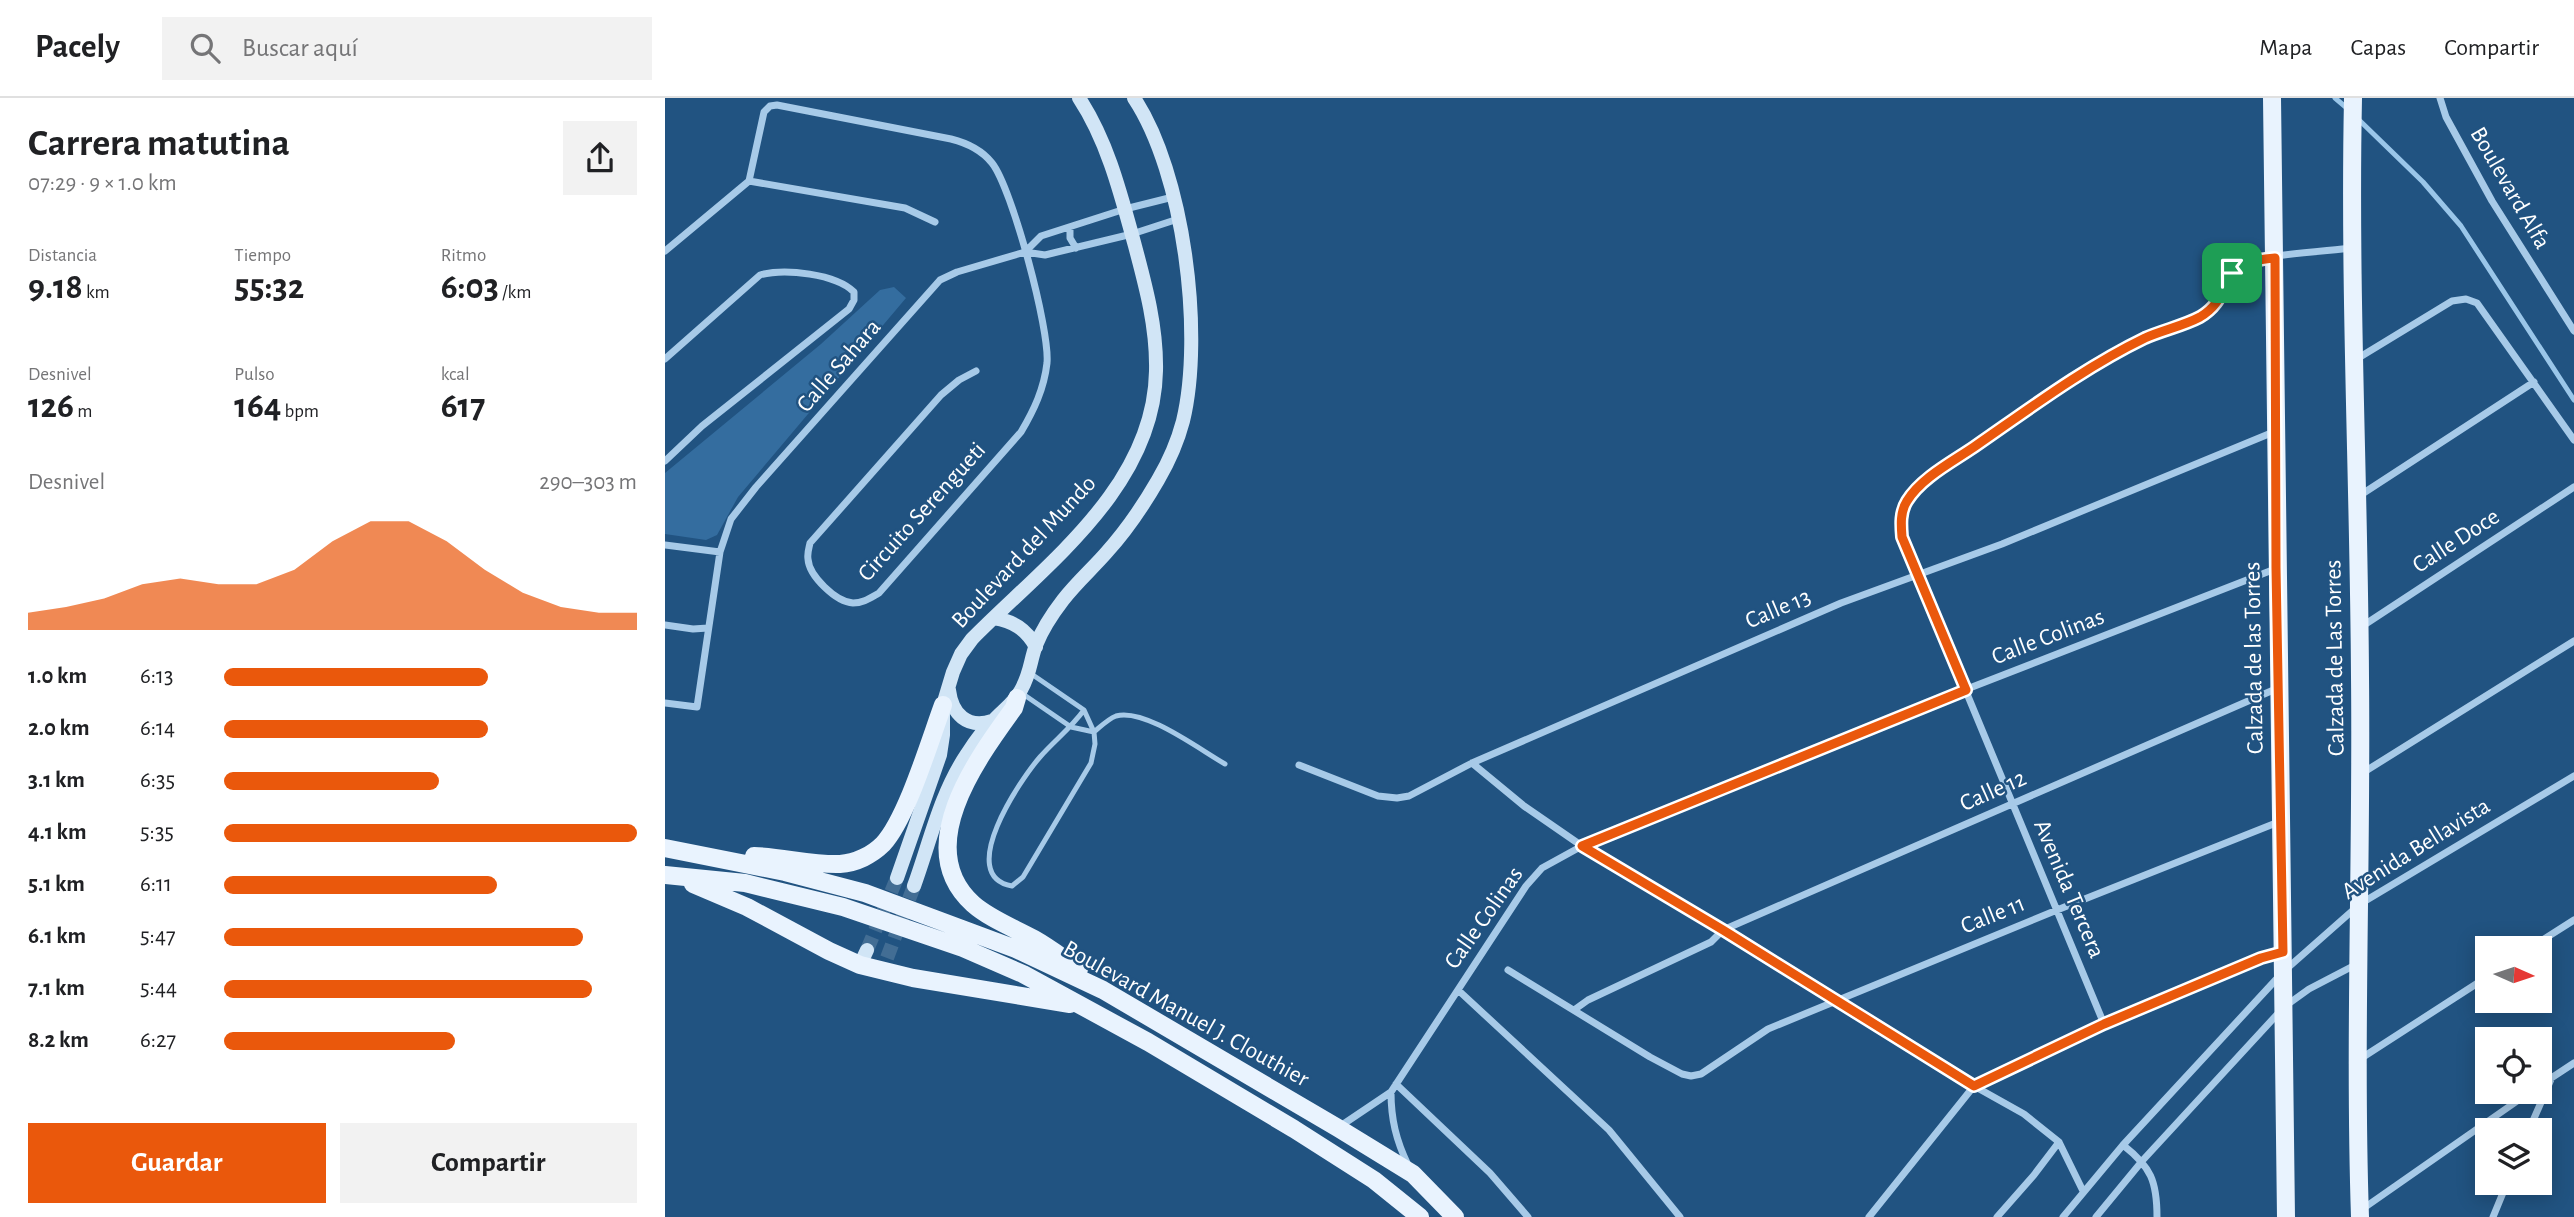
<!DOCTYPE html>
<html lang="es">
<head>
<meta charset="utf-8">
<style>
	:root { --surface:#fff; --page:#f2f2f2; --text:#202124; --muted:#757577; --line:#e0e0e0; --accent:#ea580c }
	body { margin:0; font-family:"Alegreya Sans",sans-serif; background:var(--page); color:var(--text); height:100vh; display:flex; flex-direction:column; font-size:26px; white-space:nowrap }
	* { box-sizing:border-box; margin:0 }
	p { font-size:23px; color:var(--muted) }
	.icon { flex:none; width:38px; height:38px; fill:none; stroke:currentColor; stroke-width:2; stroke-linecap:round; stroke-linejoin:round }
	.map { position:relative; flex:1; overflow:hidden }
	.sheet { display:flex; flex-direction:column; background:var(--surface); width:665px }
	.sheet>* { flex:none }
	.needle { width:46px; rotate:93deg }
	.tools { position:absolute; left:1810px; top:838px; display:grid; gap:14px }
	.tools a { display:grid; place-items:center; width:77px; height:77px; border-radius:0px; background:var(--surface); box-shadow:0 4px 18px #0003; font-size:35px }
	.pin { position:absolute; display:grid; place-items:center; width:60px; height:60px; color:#fff; margin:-30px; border-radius:14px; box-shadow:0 4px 10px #0006 }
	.round { display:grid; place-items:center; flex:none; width:74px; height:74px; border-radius:0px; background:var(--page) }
	.head { display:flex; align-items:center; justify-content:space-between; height:119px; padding:0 28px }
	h1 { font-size:38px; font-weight:700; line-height:52px }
	.stats { display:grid; grid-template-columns:repeat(3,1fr); gap:10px; height:119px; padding:7px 28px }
	.stats div { display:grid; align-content:center }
	.stats b { font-size:35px; font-weight:700 }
	.stats small { font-size:19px; font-weight:400 }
	.stats p { font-size:19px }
	.chart { height:196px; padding:14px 28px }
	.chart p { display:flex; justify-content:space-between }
	.chart svg { width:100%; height:126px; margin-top:7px; fill:var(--accent); opacity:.7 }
	.cta { display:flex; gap:14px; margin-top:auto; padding:14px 28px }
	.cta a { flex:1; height:80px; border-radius:0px; background:var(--accent); color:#fff; font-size:28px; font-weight:700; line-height:80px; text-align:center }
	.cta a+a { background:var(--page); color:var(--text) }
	ul { padding:0 28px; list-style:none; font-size:23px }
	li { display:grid; grid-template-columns:112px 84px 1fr; align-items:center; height:52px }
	li i { height:18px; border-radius:9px; background:var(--accent) }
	header { display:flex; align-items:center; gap:42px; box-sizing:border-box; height:98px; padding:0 35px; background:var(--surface); border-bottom:2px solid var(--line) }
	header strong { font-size:33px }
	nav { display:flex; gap:38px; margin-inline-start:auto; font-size:24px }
	.search { width:490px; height:63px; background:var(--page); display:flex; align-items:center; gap:18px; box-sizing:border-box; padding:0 24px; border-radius:0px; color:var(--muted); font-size:26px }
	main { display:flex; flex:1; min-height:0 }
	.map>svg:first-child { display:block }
	.green { fill:#346d9f }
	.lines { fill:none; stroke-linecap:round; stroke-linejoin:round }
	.stream { stroke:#9ac6e9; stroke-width:5 }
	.secondary-tunnel { stroke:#426d94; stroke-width:14; stroke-dasharray:14 7; stroke-linecap:butt }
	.lane { stroke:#a7cae8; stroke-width:5 }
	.street { stroke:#a7cae8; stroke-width:7 }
	.secondary { stroke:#d1e5f6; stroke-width:14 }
	.primary { stroke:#e9f3fe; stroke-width:18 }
	.route-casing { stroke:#fff; stroke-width:14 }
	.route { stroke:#ea580c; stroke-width:9 }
	.labels { text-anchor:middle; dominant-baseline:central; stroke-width:5; stroke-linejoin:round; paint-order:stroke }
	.street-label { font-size:24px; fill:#fff; stroke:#215381 }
</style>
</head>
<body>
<header>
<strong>Pacely</strong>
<div class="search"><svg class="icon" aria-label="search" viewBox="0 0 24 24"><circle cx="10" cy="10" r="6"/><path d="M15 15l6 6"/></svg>Buscar aquí</div>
<nav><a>Mapa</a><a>Capas</a><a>Compartir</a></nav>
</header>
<main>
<section class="sheet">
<div class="head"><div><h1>Carrera matutina</h1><p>07:29 · 9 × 1.0 km</p></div><a class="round"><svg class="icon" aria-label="share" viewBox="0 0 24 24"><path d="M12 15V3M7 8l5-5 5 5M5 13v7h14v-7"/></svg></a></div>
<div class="stats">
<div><p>Distancia</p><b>9.18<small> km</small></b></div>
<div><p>Tiempo</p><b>55:32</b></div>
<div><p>Ritmo</p><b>6:03<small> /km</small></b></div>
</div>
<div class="stats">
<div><p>Desnivel</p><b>126<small> m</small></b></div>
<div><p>Pulso</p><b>164<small> bpm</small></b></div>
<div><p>kcal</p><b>617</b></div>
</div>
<div class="chart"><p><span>Desnivel</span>290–303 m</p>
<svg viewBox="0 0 160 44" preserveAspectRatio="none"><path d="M0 44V38L10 36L20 33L30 28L40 26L50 28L60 28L70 23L80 13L90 6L100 6L110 13L120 23L130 31L140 36L150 38L160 38V44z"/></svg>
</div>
<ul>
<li><b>1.0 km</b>6:13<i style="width:64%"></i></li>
<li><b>2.0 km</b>6:14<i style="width:64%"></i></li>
<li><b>3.1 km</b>6:35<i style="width:52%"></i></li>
<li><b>4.1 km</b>5:35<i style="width:100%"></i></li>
<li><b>5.1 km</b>6:11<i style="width:66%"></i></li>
<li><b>6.1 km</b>5:47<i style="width:87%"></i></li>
<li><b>7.1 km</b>5:44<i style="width:89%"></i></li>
<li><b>8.2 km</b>6:27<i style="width:56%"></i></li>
</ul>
<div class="cta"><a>Guardar</a><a>Compartir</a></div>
</section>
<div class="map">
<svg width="1909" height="1119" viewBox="0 0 1909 1119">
	<rect width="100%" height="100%" fill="#215381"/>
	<path class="green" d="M229,189l12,11 -168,199 -21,38 -11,5 -41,-6v-61l156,-129 59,-54z"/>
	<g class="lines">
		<path class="stream" d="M1670,0l13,11
			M1692,20l66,64 38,44 113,174"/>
		<path class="secondary-tunnel" d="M202,852l30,-72
			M222,860l27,-72"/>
		<path class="lane" d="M365,575l54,37 10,22 1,12 -4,19 -68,114 -11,9c-57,-10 8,-106 28,-129 14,-16 31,-29 44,-47
			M355,594l51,35 23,5c6,-5 14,-13 22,-16 29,-8 84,34 109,48"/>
		<path class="street" d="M1775,0l6,19 46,84 82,130
			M84,83l156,27 30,14
			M405,129v11l6,10
			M0,153l84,-70 15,-69 6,-6 7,-1 174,34c16,4 30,10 41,24 20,25 58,167 55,200 -3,26 -13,47 -26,69l-142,161c-9,5 -16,10 -26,10 -17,-1 -44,-27 -45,-44 -1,-6 1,-11 2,-16l131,-148 18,-15 17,-9
			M360,154l16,-16 84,-27 48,-12
			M0,261l95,-84c25,-7 76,-1 94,17v8l-5,9 -147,117 -37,35
			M1690,262l97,-59 14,-2 11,4 97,137
			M1694,398l175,-114
			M0,447l55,7
			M0,527l28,4 15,-1
			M1696,529l213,-140
			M0,605l32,4 23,-155 11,-33 25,-32 184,-207 17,-8 68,-20 20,3 87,-21 46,-15
			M807,665l52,43 58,40 141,84 251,156 50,28 35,28 24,49
			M634,667l79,31 19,2 12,-2 63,-33 369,-160 161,-59 274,-113
			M1699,674l210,-131
			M1865,850l44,-28
			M843,872l142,87 32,17 9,2 10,-2 67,-45 289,-119 224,-89
			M793,892l151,140 71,87
			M909,912l14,-10 123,-58 12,-12 555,-242
			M1439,926l-202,-487c-1,-12 -2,-25 5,-36 14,-23 44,-38 66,-53 51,-35 102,-72 156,-102 23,-12 53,-17 73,-31 18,-12 21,-39 39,-50 16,-10 88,-14 110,-17
			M1695,961l127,-82
			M731,986l94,89 38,44
			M1874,988l35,-23
			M726,994c0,27 5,48 17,73
			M674,1029l52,-35 135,-206 16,-18 40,-22 385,-157 308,-120
			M1864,1032l23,-53
			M1458,1047c28,22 34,36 34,72
			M1696,1112l169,-118
			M1204,1119l105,-131 130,-62 157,-66 21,-5
			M1332,1119l37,-42 25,-33
			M1398,1119l60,-72 160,-173 77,-68 214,-128
			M1431,1119l47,-57 141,-153 25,-18 48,-25
			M1828,1119l14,-34"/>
		<path class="secondary" d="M329,520c19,3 32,11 42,29
			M284,592c3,24 18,39 43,31
			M232,780l43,-123 3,-20v-30l10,-33 8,-18 11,-15c74,-75 182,-152 184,-268 1,-43 -10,-84 -21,-125 -14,-51 -27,-104 -56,-148
			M249,788c16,-44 26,-92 53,-132 7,-11 16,-24 26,-33 10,-11 21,-18 28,-31 10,-18 9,-29 15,-45 6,-15 17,-32 27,-45 13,-17 29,-31 43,-47 20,-22 37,-47 52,-73 10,-17 20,-40 25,-59 21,-87 1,-248 -49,-323
			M195,867l7,-15"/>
		<path class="primary" d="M1607,0l14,1119
			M1688,0c-4,193 6,386 7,579 2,180 -6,360 0,540
			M352,600l-3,10c-37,51 -103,140 -41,196 17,15 41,24 61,35 16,9 30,20 45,30
			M0,750l120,24 80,21 151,56 87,41 235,138 75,46 42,43
			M89,758c29,1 58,9 86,8 16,-1 32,-9 43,-20 24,-26 47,-104 60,-139
			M0,777l80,8 98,24 120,41 60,26 125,68 146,87 80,51 46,37
			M28,786l54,23 82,44 31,14 53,13 157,26"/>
	</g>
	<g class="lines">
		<defs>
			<path id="route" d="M1610,160l1,310 7,384 -22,6 -157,66 -130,62 -251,-156 -141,-84 384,-156 -64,-153c-1,-12 -2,-25 5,-36 14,-23 45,-39 67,-54 55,-38 111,-80 171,-109 18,-8 38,-12 55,-21 37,-22 13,-55 75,-59z"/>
		</defs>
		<use href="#route" class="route-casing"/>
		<use href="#route" class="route"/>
	</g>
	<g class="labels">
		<g class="street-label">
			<text transform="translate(1845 90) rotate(60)">Boulevard Alfa</text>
			<text transform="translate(174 268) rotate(-49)">Calle Sahara</text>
			<text transform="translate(257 414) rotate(-48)">Circuito Serengueti</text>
			<text transform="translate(1791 443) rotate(-33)">Calle Doce</text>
			<text transform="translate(359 454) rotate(-47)">Boulevard del Mundo</text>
			<text transform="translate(1113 511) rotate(-23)">Calle 13</text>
			<text transform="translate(1383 539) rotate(-21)">Calle Colinas</text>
			<text transform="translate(1589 560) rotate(-91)">Calzada de las Torres</text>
			<text transform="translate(1670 560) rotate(-91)">Calzada de Las Torres</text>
			<text transform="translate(1328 693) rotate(-24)">Calle 12</text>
			<text transform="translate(1751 751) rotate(-32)">Avenida Bellavista</text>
			<text transform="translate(1404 791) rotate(67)">Avenida Tercera</text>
			<text transform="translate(1328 817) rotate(-22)">Calle 11</text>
			<text transform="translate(819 820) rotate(-55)">Calle Colinas</text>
			<text transform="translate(521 916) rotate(29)">Boulevard Manuel J. Clouthier</text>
		</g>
	</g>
</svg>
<div class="tools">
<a><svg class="needle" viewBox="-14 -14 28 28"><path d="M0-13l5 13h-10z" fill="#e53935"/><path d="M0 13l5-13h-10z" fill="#757577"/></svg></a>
<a><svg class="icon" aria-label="locate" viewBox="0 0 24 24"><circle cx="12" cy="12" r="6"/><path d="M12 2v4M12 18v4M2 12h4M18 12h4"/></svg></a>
<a><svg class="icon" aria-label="layers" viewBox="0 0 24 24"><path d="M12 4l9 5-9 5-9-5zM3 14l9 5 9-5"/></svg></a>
</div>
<div class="pin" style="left:1567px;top:175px;background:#1e9e55"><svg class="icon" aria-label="arrive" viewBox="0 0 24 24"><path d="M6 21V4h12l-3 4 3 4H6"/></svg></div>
</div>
</main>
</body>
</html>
